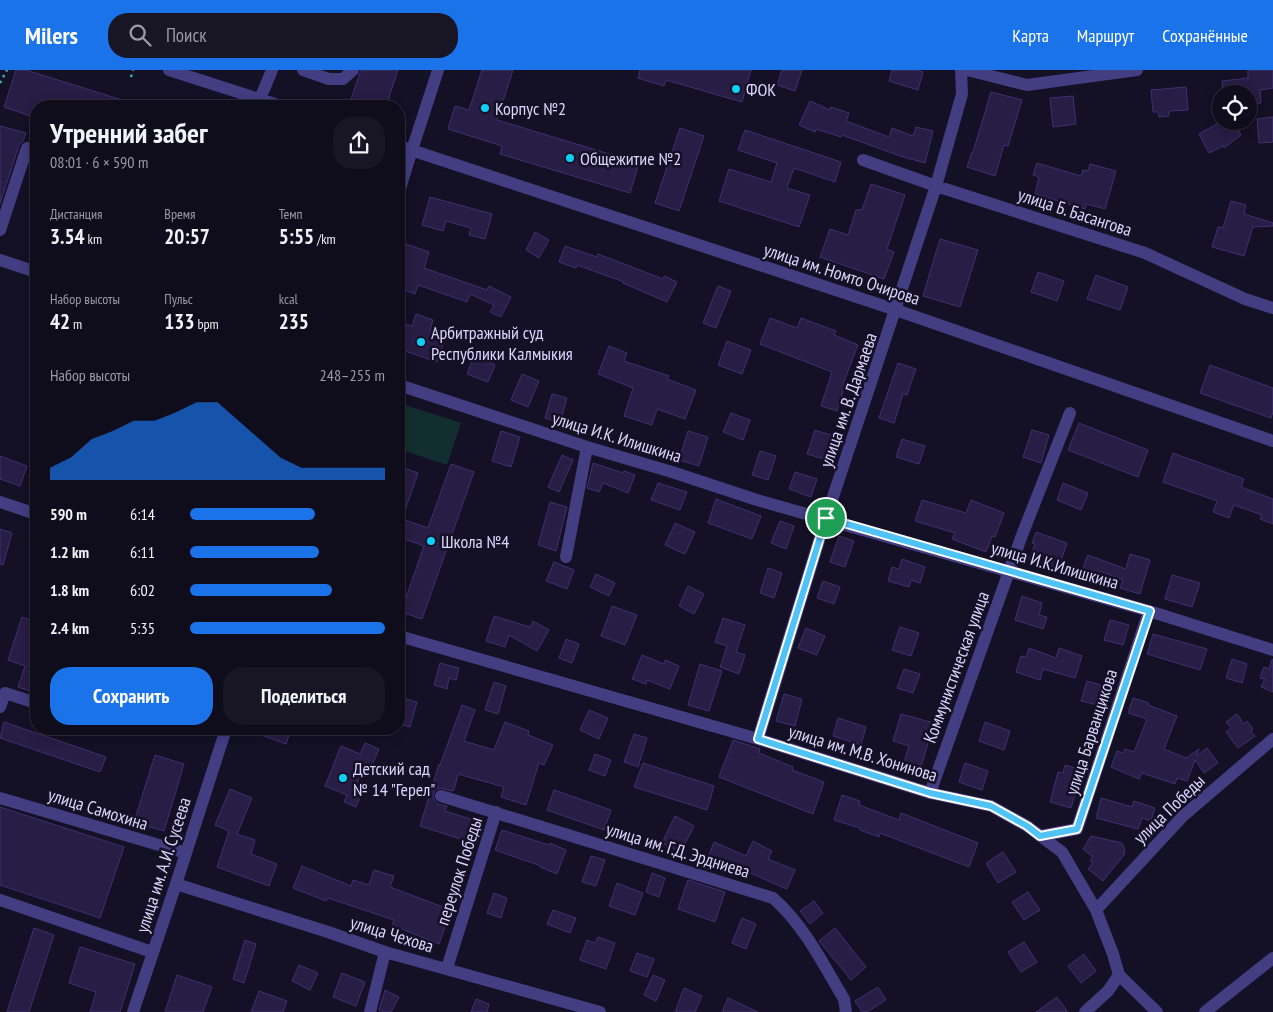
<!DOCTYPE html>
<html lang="ru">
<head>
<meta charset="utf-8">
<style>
	:root { --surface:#0f0c1c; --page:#181525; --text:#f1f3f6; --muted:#9b9ba3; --line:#2f2c3b; --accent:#1a73e8 }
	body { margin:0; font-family:"PT Sans Narrow",sans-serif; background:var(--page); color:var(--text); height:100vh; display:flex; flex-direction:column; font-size:19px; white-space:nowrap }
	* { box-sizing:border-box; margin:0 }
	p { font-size:16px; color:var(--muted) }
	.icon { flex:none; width:28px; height:28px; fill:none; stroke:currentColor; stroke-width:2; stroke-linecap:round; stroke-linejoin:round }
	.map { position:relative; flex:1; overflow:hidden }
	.side { position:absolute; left:30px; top:30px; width:375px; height:635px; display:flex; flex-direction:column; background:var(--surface); border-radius:20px; box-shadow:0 2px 12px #0003,0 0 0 1px var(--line) }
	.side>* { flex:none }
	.fabs { position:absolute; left:1212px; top:15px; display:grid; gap:10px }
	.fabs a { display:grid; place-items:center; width:45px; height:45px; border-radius:50%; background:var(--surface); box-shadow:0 2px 12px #0003,0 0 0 1px var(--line); font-size:25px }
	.pin { position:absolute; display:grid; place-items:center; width:42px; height:42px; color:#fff; margin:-21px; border:2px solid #fff; border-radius:50%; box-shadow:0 1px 5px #0007 }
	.round { display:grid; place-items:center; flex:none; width:52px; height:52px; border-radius:20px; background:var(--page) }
	.head { display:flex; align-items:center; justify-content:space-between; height:85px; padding:0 20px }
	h1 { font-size:28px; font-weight:800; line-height:38px }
	.metrics { display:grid; grid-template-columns:repeat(3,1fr); gap:8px; height:85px; padding:5px 20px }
	.metrics div { display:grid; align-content:center }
	.metrics b { font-size:21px; font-weight:800 }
	.metrics small { font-size:14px; font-weight:400 }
	.metrics p { font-size:14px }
	.chart { height:140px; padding:10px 20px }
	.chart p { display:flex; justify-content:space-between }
	.chart svg { width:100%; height:90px; margin-top:5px; fill:var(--accent); opacity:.7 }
	.primary-button { display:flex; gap:10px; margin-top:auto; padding:10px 20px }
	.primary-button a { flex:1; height:58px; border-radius:20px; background:var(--accent); color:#fff; font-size:20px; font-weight:800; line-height:58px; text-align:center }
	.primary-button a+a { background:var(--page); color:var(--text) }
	ul { padding:0 20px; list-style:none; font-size:16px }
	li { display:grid; grid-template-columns:80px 60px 1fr; align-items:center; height:38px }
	li i { height:12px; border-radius:6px; background:var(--accent) }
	header { display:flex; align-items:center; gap:30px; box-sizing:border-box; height:70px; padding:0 25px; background:var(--accent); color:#fff }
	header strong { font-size:24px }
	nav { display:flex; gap:28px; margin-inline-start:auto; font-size:18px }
	.search { width:350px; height:45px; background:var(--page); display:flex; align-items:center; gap:12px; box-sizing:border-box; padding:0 18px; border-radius:20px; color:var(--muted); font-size:19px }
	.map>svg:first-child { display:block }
	.green { fill:#132e2f }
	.building { fill:#271d45; stroke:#403070 }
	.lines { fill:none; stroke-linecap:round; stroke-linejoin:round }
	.path { stroke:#34b2b1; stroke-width:2.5; stroke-dasharray:2.5 4; stroke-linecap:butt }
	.minor { stroke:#433d82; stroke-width:12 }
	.route-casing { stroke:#fff; stroke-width:10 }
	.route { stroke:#4fc3f7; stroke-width:6 }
	.poi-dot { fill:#0ad1f5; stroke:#141025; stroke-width:2 }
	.labels { text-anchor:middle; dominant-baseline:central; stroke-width:5; stroke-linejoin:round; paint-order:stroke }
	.poi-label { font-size:18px; fill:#dcd5fd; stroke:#141025; text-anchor:start }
	.street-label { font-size:18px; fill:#dcd5fd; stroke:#141025 }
</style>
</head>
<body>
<header>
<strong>Milers</strong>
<div class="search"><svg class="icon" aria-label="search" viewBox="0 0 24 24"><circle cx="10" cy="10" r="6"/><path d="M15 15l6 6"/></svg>Поиск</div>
<nav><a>Карта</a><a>Маршрут</a><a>Сохранённые</a></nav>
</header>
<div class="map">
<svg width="1273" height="942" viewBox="0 0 1273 942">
	<rect width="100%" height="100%" fill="#141025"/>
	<path class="green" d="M399,333l62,20 -14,42 -48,-16z"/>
	<path class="building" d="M16,0h10l109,34 -1,2h-98v12l-32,-11z
		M361,0h37l-12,36h-11l-24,-7z
		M482,0h31l-16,50 142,43 -9,30 -130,-39 2,-8 -54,-17 7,-23 14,4z
		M640,0h111l-9,32 -76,-22 -2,6 -26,-8z
		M782,0h20l-7,21 -18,-6z
		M892,0h25l6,2 -5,18 -29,-9z
		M1248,0h25v18l-13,2 1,13 -12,2v-11h-26l-1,-13 26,-3z
		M1186,17l2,23 -19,1v5l-10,1 -1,-5h-5l-2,-22z
		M991,22l31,8 -14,46 -4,-1 -9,31 -28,-9 5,-15h1z
		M1073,26l3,28 -23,3 -3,-29z
		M810,31l20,9 1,-3 18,6 -3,8 43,16 3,-9 21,8 3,-9 17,4 -8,32 -25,-7 -58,-21 -1,2 -25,-8 -1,3 -16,-7z
		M1273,47v25l-14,1 -2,-24z
		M1222,51h12l7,14 -17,13 -1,-2 -14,7 -10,-19z
		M0,56l26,7 -3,8 -4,4 -19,59z
		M680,58l24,8 -25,75 -24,-8z
		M745,60l96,32 -6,20 -41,-14 -7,20 23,7 -11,32 -80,-26 10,-32 42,13 6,-19 -39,-13z
		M1037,93l44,13 2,-6 5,1 2,-7 26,7 -11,38 -19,-5 -1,5 -50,-15 4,-17 -6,-2z
		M871,114l34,11 -18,54 7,3 -10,27 -64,-22 10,-28 18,6 8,-25h6z
		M430,127l62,17 -7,25 -16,-4 2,-7 -25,-7 -3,10 -21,-6z
		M1231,131l15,4 -2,9 29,9v3l-20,1 -9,29 -32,-9 6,-20 5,1z
		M535,162l14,8 -10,18 -13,-8z
		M940,169l38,11 -18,57 -37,-11z
		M406,174l23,8 -5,16 63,22 2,-4 22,11 -10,20 -11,-5 4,-7 -24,-11 -3,8 -49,-17 -3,9 -16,-6v-21z
		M565,176l32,11 1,-3 65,25 1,-3 13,6 -10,20 -44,-19 1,-1 -47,-17 -1,3 -17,-6z
		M1038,202l26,9 -7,20 -26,-9z
		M1096,205l32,12 -8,23 -33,-11z
		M718,216l13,5 -15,37 -13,-5z
		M416,244l17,6 -3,10 16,6 -9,26 -38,-13v-27l13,4z
		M770,248l27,10 4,-10 35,13 -2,4 24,10 -15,39h2l-8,27 -16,-5 11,-34 -72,-28z
		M727,271l24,9 -9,24 -24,-9z
		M609,276l18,7 -3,8 45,15 -2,3 29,11 -11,29 -28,-10 -5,16 -28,-9 9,-28 -35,-14z
		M474,286l21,9 -7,17 -21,-8z
		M898,293l18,6 -9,26 -4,-1 -9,29 -15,-5z
		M1210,295l63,23v24l-2,6 -71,-25z
		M522,304l17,7 -11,26 -17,-7z
		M552,324l15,4 -7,25 -15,-5z
		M731,343l19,7 -7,20 -20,-8z
		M1079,353l69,27 -10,27 -70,-27z
		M815,360l16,5 -7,24 -17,-5z
		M1032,360l17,5 -8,28 -18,-6z
		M501,361l19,6 -9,30 -19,-6z
		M688,361l20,6 -9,29 -20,-6z
		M902,369l23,7 -6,18 -23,-7z
		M760,381l16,5 -8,24 -16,-5z
		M1173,383l71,26 -3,8 32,12v25l-13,-5 2,-4 -28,-10 -5,13 -16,-6 4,-11 -54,-19z
		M562,385l11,5 -14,32 -11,-5z
		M0,386l27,10 -7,20 -20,-7z
		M593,393l30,10 1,-2 11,4 -7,18 -25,-10 -4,9 -12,-4z
		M451,394l23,8 -52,147 -21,-7 23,-66 -25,-9v-71l19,7 -16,46 26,9z
		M795,402l22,7 -6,18 -22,-8z
		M658,413l29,9 -7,18 -29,-10z
		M1063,413l25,10 -7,17 -24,-10z
		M716,429l45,17 -9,23 -44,-16z
		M922,430l44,13 5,-13 33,13 -9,24 -3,-1 -6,16 -34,-13 3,-6 -40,-12z
		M550,432l17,5 -11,44 -18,-6z
		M780,451l14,5 -8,23 -15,-6z
		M675,453l20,9 -10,22 -20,-9z
		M0,459l12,4 -9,32 -3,-1z
		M1036,462l31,11 -9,27 -29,-10 6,-16 -3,-1z
		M839,466l15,5 -9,26 -15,-5z
		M1130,484l20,6 -10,34 -20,-6 3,-8 -23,-9 -3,8 -16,-6 7,-18 38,14z
		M902,489l23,8 -5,16 -9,-3 -2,7 -21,-6 4,-14 7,2z
		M554,492l20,8 -7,19 -21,-8z
		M768,498l14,5 -8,25 -14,-5z
		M596,504l19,9 -6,13 -19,-9z
		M1172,505l28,8 -8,24 -27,-8z
		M823,511l17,6 -6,17 -17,-6z
		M688,516l16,8 -10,20 -15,-8z
		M1022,526l20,7 -3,12 8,2 -4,12 -28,-9z
		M612,536l25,9 -12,30 -24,-9z
		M494,546l36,11 3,-6 16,9 -12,21 -28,-16 -4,12 -19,-6z
		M22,547l14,5v71l-18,-6 7,-21 -17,-6z
		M723,548l22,7 -9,27 9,3 -6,19 -19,-7 7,-21 -12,-4z
		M1110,550l19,5 -6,20 -19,-5z
		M900,557l19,6 -8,23 -19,-6z
		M806,558l19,8 -8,19 -19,-7z
		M1153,564l54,15 -7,21 -53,-16z
		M566,569l13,5 -7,19 -13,-5z
		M1029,578l27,10 3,-10 23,8 -7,22 -32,-9 -3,11 -24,-8 5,-16 5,1z
		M642,585l22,9 1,-4 14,6 -9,23 -23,-9 -1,4 -14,-5z
		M1232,589l15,5 -5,19 -16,-5z
		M1272,589l1,1v32l-12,-5 4,-8 -5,-1 4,-11 5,2z
		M440,593l19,5 -3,12 -7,-2 -2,11 -13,-4z
		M700,594l22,7 -13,40 -21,-6z
		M904,599l16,5 -7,19 -16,-5z
		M1087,611l20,6 -5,19 -21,-5z
		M494,612l12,4 -8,28 -13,-4z
		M784,624l18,5 -7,27 -19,-5z
		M399,627l18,5 -7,25 -11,-3z
		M1133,628l16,5 -1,2 29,11 -13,33 22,9 13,-9 -3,7 11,-8 11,15 -14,10 -9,-13 -8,21 -10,-3 -2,6 -33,-11 -3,6 -28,-12 6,-16 6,2 2,-4 9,3 13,-33 -19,-6z
		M462,635l13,5 -11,31 30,9 11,-28 24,9 -1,4 25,10 -9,20 -5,-2 -13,42 -25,-8 3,-10 -46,-13 -4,16 -2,1 -12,-3 -5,2 -2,8 5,6 9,2 -2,5 35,11 -7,21 -53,-17 19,-62 1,1z
		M589,640l19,8 -9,21 -19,-9z
		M901,644l33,9 -15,51 -17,-5 7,-23 -16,-5z
		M1237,644l7,10 3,-3 6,8 -2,2 4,5 -17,12 -12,-16 5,-4 -5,-6z
		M838,648l28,9 -5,18 -28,-9z
		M4,652l102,35 -6,15 -100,-34z
		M985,652l25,9 -6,19 -25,-9z
		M247,659h44l-5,15 -39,-14z
		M634,664l13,4 -9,29 -14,-5z
		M733,670l27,9 -1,4 34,14 -1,3 32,12 -11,32 -94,-37z
		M365,673l14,6 -9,21 -7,-3 -7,19 7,3 -7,18 -12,-5 3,-7 -22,-9 16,-40 19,8z
		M595,684l16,6 -6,16 -16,-6z
		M155,685l29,9 -20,67 -30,-9z
		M643,693l71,23 -7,24 -73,-23z
		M965,693l23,8 -6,19 -23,-8z
		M1065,695l17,5 -11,38 -21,-6 8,-30 5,1z
		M230,719l22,9 -15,36 18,6 -4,14 26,10 -8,22 -52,-19 12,-36 -14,-6z
		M554,720l57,20 -7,20 -57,-20z
		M842,725l18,6 -1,4 40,15 2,-7 77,30 -9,24 -89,-34 -1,4 -19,-7v-2l-26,-8z
		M1101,728l31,9 2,-6 21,7 -4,13 -9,-3 -4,11 -42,-11z
		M0,737l124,40 -24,71 -100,-33z
		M675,746l19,10 -13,26 -19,-9z
		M502,760l47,15 1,-2 16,7 -9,24 -17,-7 1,-1 -46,-16z
		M1091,766l31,7 3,7 -1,5 -21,26 -15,-12 5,-6 -3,-2 3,-4 -10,-8z
		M753,771l19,10 -4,8 27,11 -8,19 -58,-25 -2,5 -20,-9 7,-18 32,14z
		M1003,782l13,20 -18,11 -12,-20z
		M591,786l14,4 -9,26 -14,-4z
		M302,796l49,20 2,-6 16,5 5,-15 20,6 -4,11 61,23 -12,34 -47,-19 2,-5 -66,-22 -2,3 -33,-13z
		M652,803l13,5 -6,19 -13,-5z
		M688,810l37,12 -10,30 -37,-13z
		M617,813l26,10 -8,22 -26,-9z
		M1028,822l12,18 -16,10 -12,-18z
		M494,823l13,5 -6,20 -14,-5z
		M814,831l9,12 -13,11 -10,-13z
		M553,840l23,8 -6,15 -23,-9z
		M742,848l14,6 -10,25 -14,-6z
		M34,858l20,7 -25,77h-22z
		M835,858l31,39 -15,13 -32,-39z
		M598,867l17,6 -9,26 -26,-9 7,-20 8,3z
		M245,870l11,4 -12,39 -11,-4z
		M1024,872l13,20 -16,10 -13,-20z
		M80,877l55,17 -15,48h-30l6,-20 -27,-9z
		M637,883l17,6 -7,18 -17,-6z
		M1084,884l12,17 -15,12 -13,-17z
		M299,895l19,8 -8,17 -18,-9z
		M342,903l23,9 -9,24 -23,-9z
		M177,905l35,12 -9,25h-38z
		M653,905l12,5 -9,21 -12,-6z
		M878,917l8,13 -19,12h-5l-7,-11z
		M684,918l18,8 -7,16h-20z
		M385,920l14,7 -8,15h-8l-4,-2z
		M259,921l28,10 -4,11h-32z
		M1057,927l11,15h-32z
		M728,928l30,14h-36z
		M476,929l13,5 -2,8h-16z"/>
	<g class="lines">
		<path class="path" d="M131,7l2,-7
			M0,13l7,-13"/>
		<path class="minor" d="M169,0l112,36
			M303,0l26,9h14l10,-9
			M967,0l60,15 110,-15
			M260,29l12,-29
			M399,76l497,164 377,131
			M863,90l73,26 209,67 100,46 28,9
			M399,122c12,-41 26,-81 39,-122
			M0,160l27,-82
			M0,190l36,12
			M399,315l188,62 85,25 85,28 392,111 124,39
			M0,432l36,12
			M566,487l21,-110
			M399,566l359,103 172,54 61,13 36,20 35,26 34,58 17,44 6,21
			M0,637l5,-14 31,10
			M758,669l68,-221 110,-332 26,-92 -1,-24
			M930,723l92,-258 48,-122
			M441,726l332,102c31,27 50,66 71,101l2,13
			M0,728l186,55
			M1040,766l37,-7 72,-218
			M176,814l152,48 57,20 215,60
			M0,830l152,52
			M1096,840l87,-94 90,-77
			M447,898l49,-156
			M1119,905l38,37
			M133,942l43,-128 50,-155
			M370,942l15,-60
			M1085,942l23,-21 11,-16
			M1205,942l68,-54"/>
	</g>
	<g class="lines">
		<defs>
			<path id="route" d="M826,448l324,93 -73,218 -37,7 -13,-10 -36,-20 -61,-13 -172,-54z"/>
		</defs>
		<use href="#route" class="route-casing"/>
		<use href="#route" class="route"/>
	</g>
	<g class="poi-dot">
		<circle cx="736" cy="19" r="5"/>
		<circle cx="485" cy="38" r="5"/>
		<circle cx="570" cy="88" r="5"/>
		<circle cx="421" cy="272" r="5"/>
		<circle cx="431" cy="471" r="5"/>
		<circle cx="343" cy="708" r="5"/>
	</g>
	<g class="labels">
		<g class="poi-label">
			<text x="746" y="19">ФОК</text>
			<text x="495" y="38">Корпус №2</text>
			<text x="580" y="88">Общежитие №2</text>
			<text x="431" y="262">Арбитражный суд<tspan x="431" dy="21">Республики Калмыкия</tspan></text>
			<text x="441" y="471">Школа №4</text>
			<text x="353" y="698">Детский сад<tspan x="353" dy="21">№ 14 "Герел"</tspan></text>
		</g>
		<g class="street-label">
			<text transform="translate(1075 142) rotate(18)">улица Б. Басангова</text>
			<text transform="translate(842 204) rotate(18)">улица им. Номто Очирова</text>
			<text transform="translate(848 330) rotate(-71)">улица им. В. Дармаева</text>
			<text transform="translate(617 367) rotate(17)">улица И.К. Илишкина</text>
			<text transform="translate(1055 495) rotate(16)">улица И.К.Илишкина</text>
			<text transform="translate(956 597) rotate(-70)">Коммунистическая улица</text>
			<text transform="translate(1091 662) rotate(-72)">улица Барванцикова</text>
			<text transform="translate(863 683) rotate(17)">улица им. М.В. Хонинова</text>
			<text transform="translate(98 739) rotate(17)">улица Самохина</text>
			<text transform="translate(1169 739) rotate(-44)">улица Победы</text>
			<text transform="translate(678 780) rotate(17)">улица им. Г.Д. Эрдниева</text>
			<text transform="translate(163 795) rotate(-72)">улица им. А.И. Сусеева</text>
			<text transform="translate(459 801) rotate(-72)">переулок Победы</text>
			<text transform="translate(392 864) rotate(17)">улица Чехова</text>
		</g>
	</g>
</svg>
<div class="fabs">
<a><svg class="icon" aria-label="locate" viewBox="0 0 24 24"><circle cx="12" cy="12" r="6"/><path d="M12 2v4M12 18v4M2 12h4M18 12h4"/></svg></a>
</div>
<div class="pin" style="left:826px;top:448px;background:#1e9e55"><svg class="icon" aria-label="arrive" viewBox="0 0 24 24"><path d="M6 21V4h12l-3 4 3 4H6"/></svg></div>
<section class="side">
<div class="head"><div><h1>Утренний забег</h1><p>08:01 · 6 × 590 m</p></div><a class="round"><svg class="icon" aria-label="share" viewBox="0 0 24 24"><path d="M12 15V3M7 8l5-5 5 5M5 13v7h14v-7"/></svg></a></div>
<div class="metrics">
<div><p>Дистанция</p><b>3.54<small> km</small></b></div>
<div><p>Время</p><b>20:57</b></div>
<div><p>Темп</p><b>5:55<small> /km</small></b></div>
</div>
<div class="metrics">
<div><p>Набор высоты</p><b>42<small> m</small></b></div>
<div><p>Пульс</p><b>133<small> bpm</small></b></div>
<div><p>kcal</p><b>235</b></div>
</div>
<div class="chart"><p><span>Набор высоты</span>248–255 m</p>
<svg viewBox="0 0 160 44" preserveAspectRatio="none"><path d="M0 44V38L10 33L20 24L30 20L40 15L50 15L60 11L70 6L80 6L90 15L100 24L110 33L120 38L130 38L140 38L150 38L160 38V44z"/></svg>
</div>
<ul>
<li><b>590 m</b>6:14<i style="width:64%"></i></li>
<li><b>1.2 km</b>6:11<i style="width:66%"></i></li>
<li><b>1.8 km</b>6:02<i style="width:73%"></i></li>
<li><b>2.4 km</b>5:35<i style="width:100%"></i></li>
</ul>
<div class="primary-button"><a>Сохранить</a><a>Поделиться</a></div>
</section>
</div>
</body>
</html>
